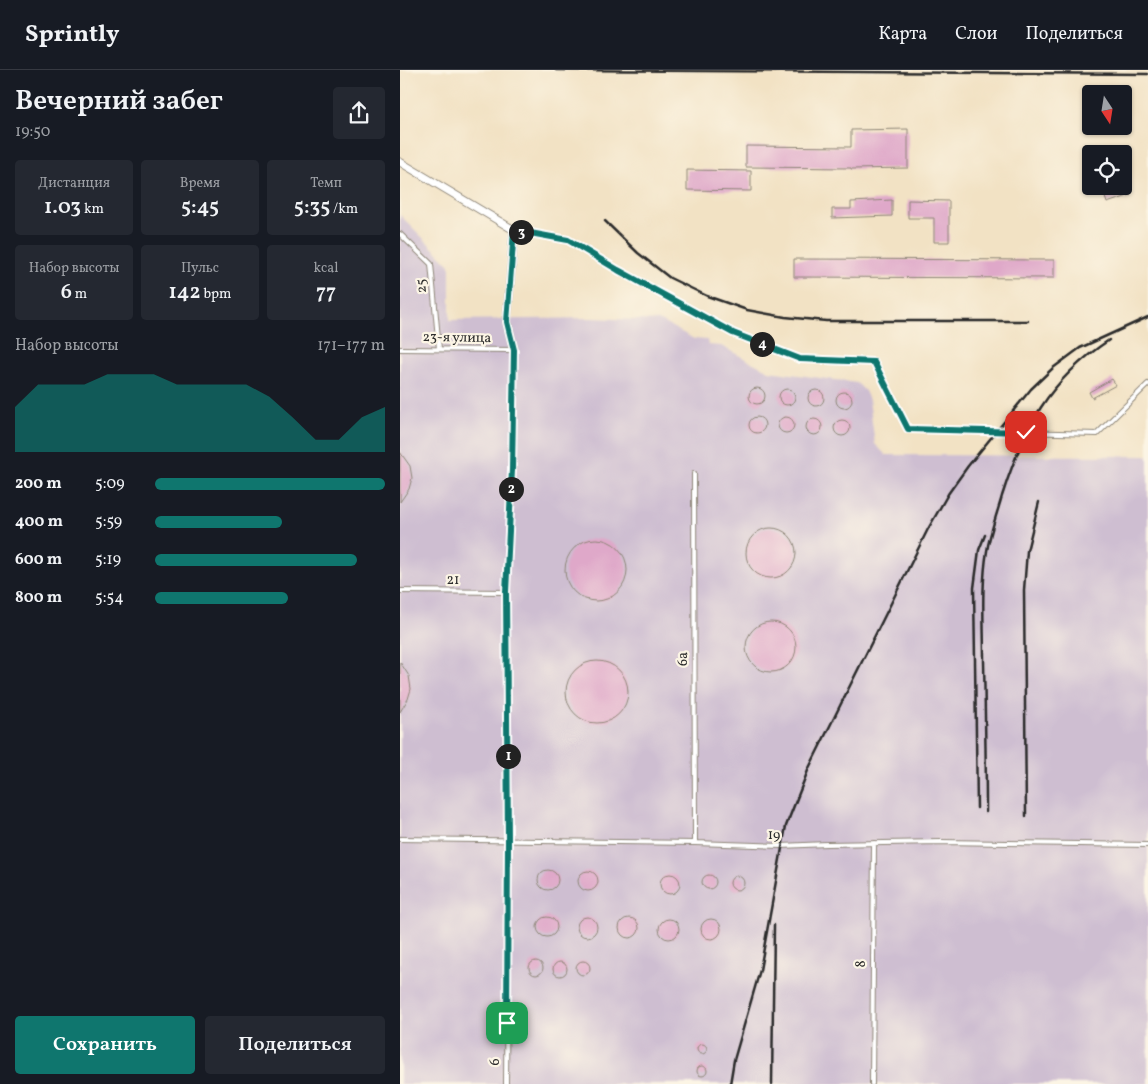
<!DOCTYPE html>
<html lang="ru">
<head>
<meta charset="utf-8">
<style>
	:root { --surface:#171b24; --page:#242831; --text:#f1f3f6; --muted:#9ea1a6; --line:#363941; --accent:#0f766e }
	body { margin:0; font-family:Vollkorn,serif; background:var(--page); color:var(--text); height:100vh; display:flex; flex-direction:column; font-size:19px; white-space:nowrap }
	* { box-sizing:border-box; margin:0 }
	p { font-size:16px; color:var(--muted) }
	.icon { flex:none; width:28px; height:28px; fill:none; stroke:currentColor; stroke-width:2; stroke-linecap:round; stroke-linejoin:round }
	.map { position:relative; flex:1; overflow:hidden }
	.drawer { display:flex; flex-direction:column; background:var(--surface); width:400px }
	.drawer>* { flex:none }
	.needle { width:32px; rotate:168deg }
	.controls { position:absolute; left:682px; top:15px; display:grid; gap:10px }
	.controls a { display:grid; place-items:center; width:50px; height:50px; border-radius:5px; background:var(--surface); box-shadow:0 1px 4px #0004; font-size:25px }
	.pin { position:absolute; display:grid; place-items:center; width:42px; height:42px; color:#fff; margin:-21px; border-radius:10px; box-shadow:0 2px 8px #0006 }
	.km { position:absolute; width:25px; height:25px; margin:-12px; border-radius:50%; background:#222; color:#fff; font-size:14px; line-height:25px; text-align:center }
	.round { display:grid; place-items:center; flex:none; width:52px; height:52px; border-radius:5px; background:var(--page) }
	.head { display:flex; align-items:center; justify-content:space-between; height:85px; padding:0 15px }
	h1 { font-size:28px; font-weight:600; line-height:38px }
	.figures { display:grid; grid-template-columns:repeat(3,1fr); gap:8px; height:85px; padding:5px 15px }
	.figures div { display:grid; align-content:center; border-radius:5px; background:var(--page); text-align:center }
	.figures b { font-size:21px; font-weight:600 }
	.figures small { font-size:14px; font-weight:400 }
	.figures p { font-size:14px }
	.chart { height:140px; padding:10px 15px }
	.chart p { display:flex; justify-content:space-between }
	.chart svg { width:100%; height:90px; margin-top:5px; fill:var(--accent); opacity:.7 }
	.primary-button { display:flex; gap:10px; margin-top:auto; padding:10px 15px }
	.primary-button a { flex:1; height:58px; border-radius:5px; background:var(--accent); color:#fff; font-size:20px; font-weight:600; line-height:58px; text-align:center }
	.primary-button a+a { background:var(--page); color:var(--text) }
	ul { padding:0 15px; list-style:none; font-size:16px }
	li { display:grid; grid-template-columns:80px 60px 1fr; align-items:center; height:38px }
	li i { height:12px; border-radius:6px; background:var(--accent) }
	header { display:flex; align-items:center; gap:30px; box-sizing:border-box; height:70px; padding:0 25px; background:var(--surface); border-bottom:1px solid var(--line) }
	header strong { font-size:24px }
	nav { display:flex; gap:28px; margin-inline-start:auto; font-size:18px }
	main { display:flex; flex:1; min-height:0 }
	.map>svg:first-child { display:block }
	.industrial { fill:#cebed1 }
	.building { fill:#dfa8c9 }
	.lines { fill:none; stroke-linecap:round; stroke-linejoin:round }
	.lane-casing { stroke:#8e8678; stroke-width:6 }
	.street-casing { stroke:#8e8678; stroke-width:9 }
	.lane { stroke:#fff; stroke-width:4 }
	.street { stroke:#fff; stroke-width:7 }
	.rail { stroke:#2b2b2b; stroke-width:2.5 }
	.route-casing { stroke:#fff; stroke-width:10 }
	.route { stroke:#0f766e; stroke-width:6 }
	.labels { text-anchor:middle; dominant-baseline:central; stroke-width:4.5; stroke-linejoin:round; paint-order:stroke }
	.street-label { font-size:14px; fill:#2b2b2b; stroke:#fcf5e5 }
</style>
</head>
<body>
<header>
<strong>Sprintly</strong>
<nav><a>Карта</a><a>Слои</a><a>Поделиться</a></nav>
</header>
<main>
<section class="drawer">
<div class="head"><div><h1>Вечерний забег</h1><p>19:50</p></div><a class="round"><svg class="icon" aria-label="share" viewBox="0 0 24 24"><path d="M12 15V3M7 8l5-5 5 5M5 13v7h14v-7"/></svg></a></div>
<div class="figures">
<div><p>Дистанция</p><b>1.03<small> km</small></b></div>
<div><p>Время</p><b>5:45</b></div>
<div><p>Темп</p><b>5:35<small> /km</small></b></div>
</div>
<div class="figures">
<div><p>Набор высоты</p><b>6<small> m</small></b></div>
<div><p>Пульс</p><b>142<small> bpm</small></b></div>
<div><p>kcal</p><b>77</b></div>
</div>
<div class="chart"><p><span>Набор высоты</span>171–177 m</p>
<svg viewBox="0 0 160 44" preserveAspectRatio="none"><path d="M0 44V22L10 11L20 11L30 11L40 6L50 6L60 6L70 11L80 11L90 11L100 11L110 17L120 27L130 38L140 38L150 27L160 22V44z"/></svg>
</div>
<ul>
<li><b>200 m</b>5:09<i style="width:100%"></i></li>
<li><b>400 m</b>5:59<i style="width:55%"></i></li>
<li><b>600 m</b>5:19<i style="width:88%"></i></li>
<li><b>800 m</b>5:54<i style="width:58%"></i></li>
</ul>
<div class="primary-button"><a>Сохранить</a><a>Поделиться</a></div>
</section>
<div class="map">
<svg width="748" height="1014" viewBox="0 0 748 1014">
	<rect width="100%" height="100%" fill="#fcf5e5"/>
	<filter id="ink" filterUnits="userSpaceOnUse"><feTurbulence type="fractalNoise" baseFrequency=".02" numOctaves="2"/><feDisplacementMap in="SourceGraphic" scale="10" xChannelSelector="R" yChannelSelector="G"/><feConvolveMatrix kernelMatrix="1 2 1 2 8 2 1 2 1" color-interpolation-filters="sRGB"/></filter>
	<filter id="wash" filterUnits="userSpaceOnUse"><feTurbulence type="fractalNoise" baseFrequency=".0096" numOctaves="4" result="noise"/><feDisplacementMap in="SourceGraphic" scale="20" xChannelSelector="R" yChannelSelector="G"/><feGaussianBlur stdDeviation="1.12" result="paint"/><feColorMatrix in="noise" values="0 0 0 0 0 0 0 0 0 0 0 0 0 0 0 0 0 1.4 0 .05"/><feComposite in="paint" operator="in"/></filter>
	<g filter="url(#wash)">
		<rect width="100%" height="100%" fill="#f2e2c4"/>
		<path class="industrial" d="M0,145l50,50v55l142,-2 69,3 33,18 13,1 1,5 13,1 48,25 88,12 8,8 4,9 6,44 11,11 262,1v628h-748z"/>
		<g id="blocks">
			<path class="building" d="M508,59v39l-57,1v-1l-105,-1v-21l105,1v-17z
				M287,100l64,1v20l-64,-1z
				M728,116l3,9 -24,8 -3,-9z
				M492,130v16l-60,2v-9h19v-7z
				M508,130l41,1v41h-15v-24h-26z
				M394,189l260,1v18l-260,-1z
				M712,309l4,6 -24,13 -3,-6z
				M349 326a8 8 0 1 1 16 0a8 8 0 1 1-16 0Z
				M379 327a8 8 0 1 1 16 0a8 8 0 1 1-16 0Z
				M408 328a8 8 0 1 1 16 0a8 8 0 1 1-16 0Z
				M436 330a8 8 0 1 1 16 0a8 8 0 1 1-16 0Z
				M378 355a8 8 0 1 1 16 0a8 8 0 1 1-16 0Z
				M349 355a8 8 0 1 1 16 0a8 8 0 1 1-16 0Z
				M406 357a8 8 0 1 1 16 0a8 8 0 1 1-16 0Z
				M434 358a8 8 0 1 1 16 0a8 8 0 1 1-16 0Z
				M0,382l10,14 2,12 -3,11 -9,13z
				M346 483a25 25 0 1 1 50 0a25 25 0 1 1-50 0Z
				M165 500a31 31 0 1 1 62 0a31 31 0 1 1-62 0Z
				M346 577a25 25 0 1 1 50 0a25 25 0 1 1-50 0Z
				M166 622a31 31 0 1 1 62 0a31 31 0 1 1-62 0Z
				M0,592l9,14 2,13 -3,10 -8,13z
				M138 810a10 10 0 1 1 20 0a10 10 0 1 1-20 0Z
				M178 811a10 10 0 1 1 20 0a10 10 0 1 1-20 0Z
				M260 814a10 10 0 1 1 20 0a10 10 0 1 1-20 0Z
				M302 812a7 7 0 1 1 14 0a7 7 0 1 1-14 0Z
				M330 813a7 7 0 1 1 14 0a7 7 0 1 1-14 0Z
				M177 857a10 10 0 1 1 20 0a10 10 0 1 1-20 0Z
				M137 857a10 10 0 1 1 20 0a10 10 0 1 1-20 0Z
				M219 858a10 10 0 1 1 20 0a10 10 0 1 1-20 0Z
				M259 859a10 10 0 1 1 20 0a10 10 0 1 1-20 0Z
				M301 859a10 10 0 1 1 20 0a10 10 0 1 1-20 0Z
				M129 898a7 7 0 1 1 14 0a7 7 0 1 1-14 0Z
				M176 898a7 7 0 1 1 14 0a7 7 0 1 1-14 0Z
				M153 899a7 7 0 1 1 14 0a7 7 0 1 1-14 0Z
				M297 979a5 5 0 1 1 10 0a5 5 0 1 1-10 0Z
				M297 1001a5 5 0 1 1 10 0a5 5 0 1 1-10 0Z"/>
		</g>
	</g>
	<g filter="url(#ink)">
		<use href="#blocks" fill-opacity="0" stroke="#8e8678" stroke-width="1"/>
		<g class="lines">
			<defs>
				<path id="lane" d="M114,160l54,10 50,30 115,63 67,26 74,3 34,67 189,5 51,-50
					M0,164l31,30 8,85
					M0,279l114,1 -2,120 -6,122 2,248 -2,244
					M294,404l1,369
					M0,521l106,1
					M0,769l295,4 86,3 46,-2 114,-2 207,3
					M472,1014l2,-241"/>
				<path id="street" d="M0,92l114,68 -7,92 7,28"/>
			</defs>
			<use href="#lane" class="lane-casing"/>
			<use href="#street" class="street-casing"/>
			<use href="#lane" class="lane"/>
			<use href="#street" class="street"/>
			<path class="rail" d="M156,0l592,4
				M205,151l33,32 32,25 37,18 40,14 38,7 41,4h202
				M577,738l-3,-220 5,-38 6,-15
				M586,742c0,-50 -1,-101 -2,-151 0,-37 -3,-74 3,-110 3,-19 10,-37 15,-55 22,-69 46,-115 107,-156
				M626,746l-2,-226 3,-39 12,-49
				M330,1014l4,-24 26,-90 26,-144 23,-58 119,-239 20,-35 20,-28 63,-77 22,-21 27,-20 68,-31
				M372,1014l2,-159"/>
		</g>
	</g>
	<g class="lines" filter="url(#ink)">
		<defs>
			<path id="route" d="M107,953l1,-183 -2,-248 6,-122 2,-120 -7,-28 7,-92 54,10 50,30 115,63 67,26 74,3 34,67 118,3"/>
		</defs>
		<use href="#route" class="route-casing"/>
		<use href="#route" class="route"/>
	</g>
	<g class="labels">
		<g class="street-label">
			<text transform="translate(22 216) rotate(-95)">25</text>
			<text transform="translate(57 268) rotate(1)">23-я улица</text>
			<text x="53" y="510">21</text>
			<text transform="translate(283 589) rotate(-90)">6a</text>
			<text x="374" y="765">19</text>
			<text transform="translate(461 894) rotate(-90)">8</text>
			<text transform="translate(95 992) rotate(-90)">6</text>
		</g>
	</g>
</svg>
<div class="controls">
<a><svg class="needle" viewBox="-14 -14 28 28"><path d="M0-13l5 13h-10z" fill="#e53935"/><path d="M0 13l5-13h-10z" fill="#9ea1a6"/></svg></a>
<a><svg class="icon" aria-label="locate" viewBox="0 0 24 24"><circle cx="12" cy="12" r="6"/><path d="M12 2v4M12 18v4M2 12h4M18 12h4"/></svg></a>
</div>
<div class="pin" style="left:107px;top:953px;background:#1e9e55"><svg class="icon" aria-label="arrive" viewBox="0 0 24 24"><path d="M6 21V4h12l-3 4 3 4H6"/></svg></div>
<div class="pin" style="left:626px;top:362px;background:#d93025"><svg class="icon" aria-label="check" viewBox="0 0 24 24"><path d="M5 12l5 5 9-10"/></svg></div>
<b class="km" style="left:108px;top:686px">1</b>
<b class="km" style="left:111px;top:419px">2</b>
<b class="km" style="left:121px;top:162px">3</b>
<b class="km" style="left:362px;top:274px">4</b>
</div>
</main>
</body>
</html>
